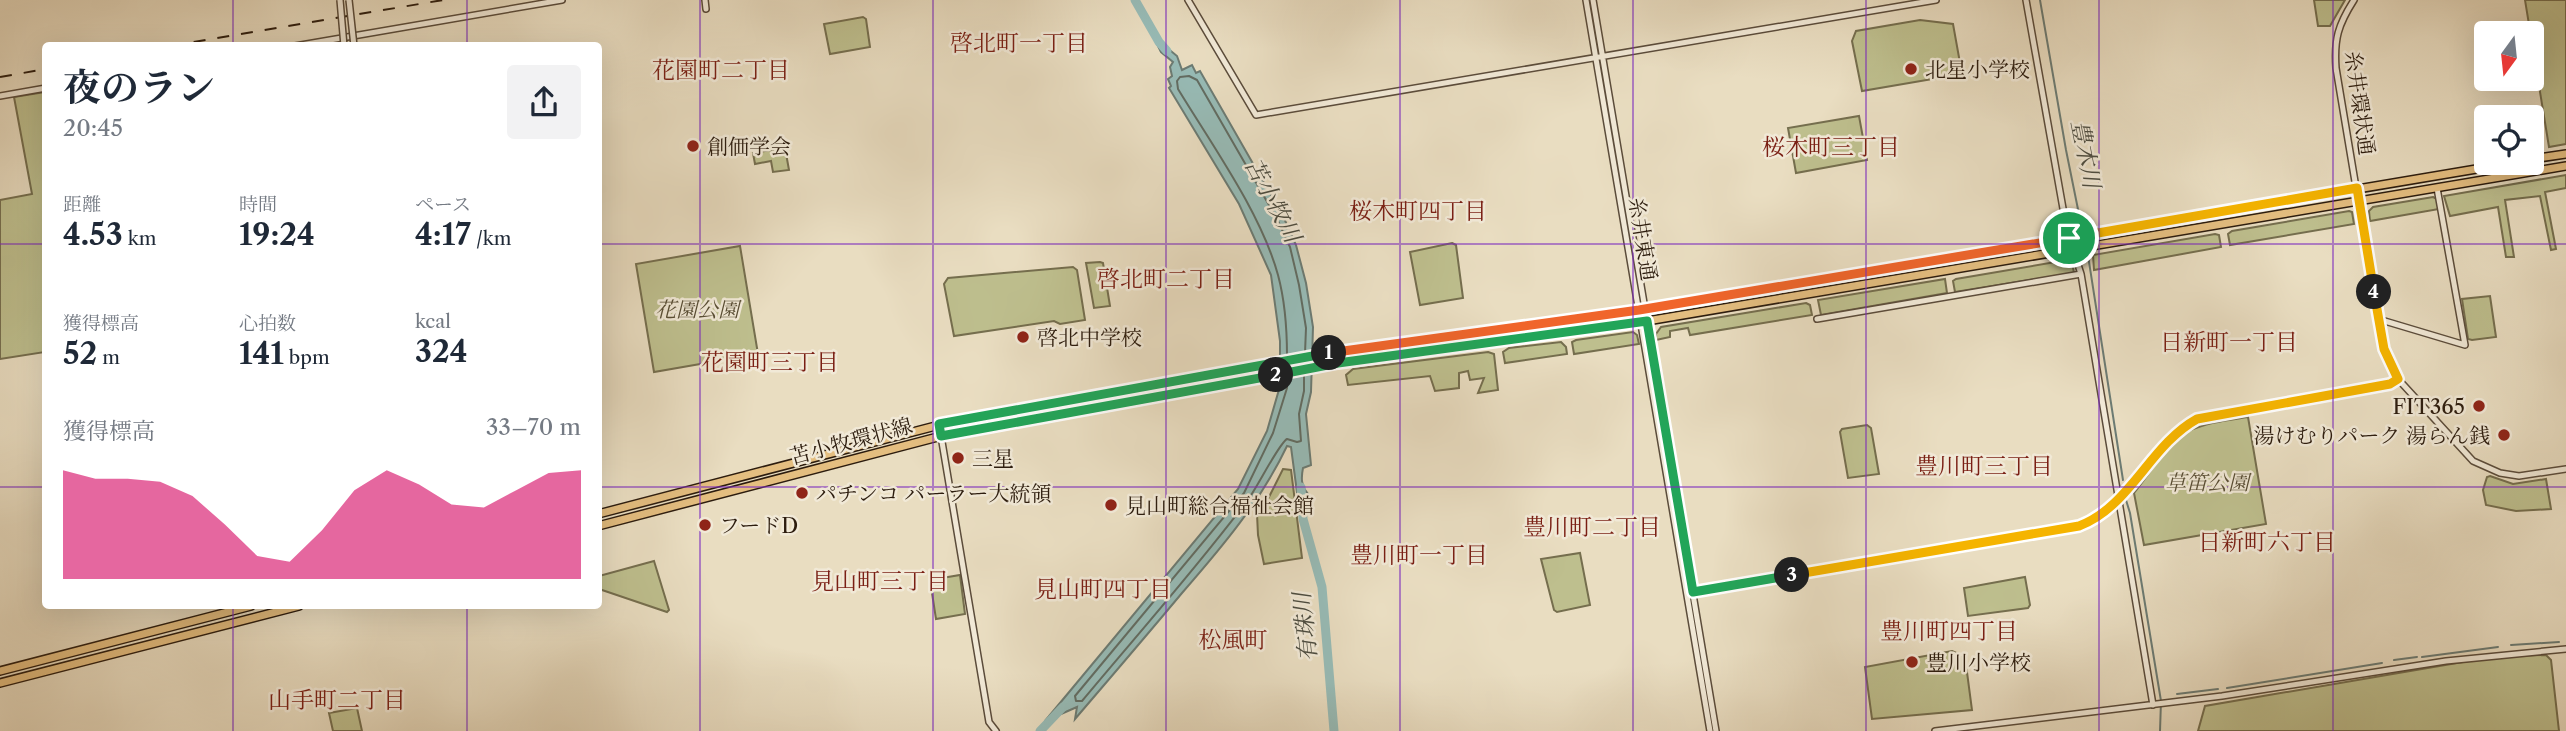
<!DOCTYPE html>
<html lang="ja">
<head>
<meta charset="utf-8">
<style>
	:root { --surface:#fff; --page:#f2f2f3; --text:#1f2937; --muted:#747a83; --accent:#db2777 }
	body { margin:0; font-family:"Libre Caslon Text","Noto Serif JP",serif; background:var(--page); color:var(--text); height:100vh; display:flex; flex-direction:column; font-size:26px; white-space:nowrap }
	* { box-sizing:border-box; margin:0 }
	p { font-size:23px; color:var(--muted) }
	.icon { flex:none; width:38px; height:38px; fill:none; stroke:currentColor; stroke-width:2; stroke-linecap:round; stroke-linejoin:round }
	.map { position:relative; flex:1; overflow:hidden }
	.side { position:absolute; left:42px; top:42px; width:560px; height:567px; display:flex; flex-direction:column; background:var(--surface); border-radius:7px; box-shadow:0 7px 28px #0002 }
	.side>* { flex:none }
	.needle { width:46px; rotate:195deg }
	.buttons { position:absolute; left:2474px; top:21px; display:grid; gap:14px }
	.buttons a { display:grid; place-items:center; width:70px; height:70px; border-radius:7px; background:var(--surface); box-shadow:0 7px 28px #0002; font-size:35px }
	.pin { position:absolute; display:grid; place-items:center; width:60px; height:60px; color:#fff; margin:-30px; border:4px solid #fff; border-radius:50%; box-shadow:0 2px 7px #0007 }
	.km { position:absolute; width:35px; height:35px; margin:-18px; border-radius:50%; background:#222; color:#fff; font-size:19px; line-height:35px; text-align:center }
	.round { display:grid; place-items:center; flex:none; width:74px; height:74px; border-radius:7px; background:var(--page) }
	.overview { display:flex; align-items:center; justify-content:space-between; height:119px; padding:0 21px }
	h1 { font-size:38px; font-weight:700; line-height:52px }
	.stats { display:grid; grid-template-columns:repeat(3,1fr); gap:10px; height:119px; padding:7px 21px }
	.stats div { display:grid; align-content:center }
	.stats b { font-size:30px; font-weight:700 }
	.stats small { font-size:19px; font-weight:400 }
	.stats p { font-size:19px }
	.chart { height:196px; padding:14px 21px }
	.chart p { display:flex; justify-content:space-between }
	.chart svg { width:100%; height:126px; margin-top:7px; fill:var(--accent); opacity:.7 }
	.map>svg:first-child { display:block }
	.green { fill:#bebf8e; stroke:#756e4e; stroke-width:2 }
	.water { fill:#97bbb6; stroke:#6c7b73; stroke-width:2 }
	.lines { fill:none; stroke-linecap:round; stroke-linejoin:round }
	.shore { stroke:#626c62; stroke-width:2 }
	.stream { stroke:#6c7b73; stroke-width:2 }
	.river { stroke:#97bbb6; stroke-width:9 }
	.minor-casing { stroke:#5b4c3b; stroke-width:8 }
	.major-casing { stroke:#2c1c0e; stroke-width:10 }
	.minor { stroke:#f1e9d7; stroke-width:5 }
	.major { stroke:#e4be80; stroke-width:7 }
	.rail { stroke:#2c1c0e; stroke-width:2; stroke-dasharray:12 12; stroke-linecap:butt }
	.minor-bridge-casing { stroke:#5b4c3b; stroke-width:8; stroke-linecap:butt }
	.minor-bridge { stroke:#f1e9d7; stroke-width:5 }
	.split-1-casing { stroke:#fff; stroke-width:14 }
	.split-2-casing { stroke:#fff; stroke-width:14 }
	.split-3-casing { stroke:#fff; stroke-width:14 }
	.split-4-casing { stroke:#fff; stroke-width:14 }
	.split-5-casing { stroke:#fff; stroke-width:14 }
	.split-1 { stroke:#f0652b; stroke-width:9 }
	.split-2 { stroke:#22a559; stroke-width:9 }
	.split-3 { stroke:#22a559; stroke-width:9 }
	.split-4 { stroke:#f5b400; stroke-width:9 }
	.split-5 { stroke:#f5b400; stroke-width:9 }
	.grid { fill:none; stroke:#7b2cbf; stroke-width:2; stroke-opacity:0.55 }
	.poi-dot { fill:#8f2418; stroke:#f1e9d7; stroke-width:2.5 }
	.labels { text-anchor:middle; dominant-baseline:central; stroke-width:5; stroke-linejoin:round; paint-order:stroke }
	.poi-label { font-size:21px; fill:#2c1c0e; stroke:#f1e9d7; text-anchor:start }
	.street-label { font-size:21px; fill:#2c1c0e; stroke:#f1e9d7 }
	.park-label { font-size:21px; font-style:italic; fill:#584d34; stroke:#f1e9d7 }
	.neighbourhood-label { font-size:23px; fill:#7a1f14; stroke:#f1e9d7 }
	.water-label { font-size:23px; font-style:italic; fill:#4c4c40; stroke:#f1e9d7 }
</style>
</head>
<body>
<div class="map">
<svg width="2566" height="731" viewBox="0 0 2566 731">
	<rect width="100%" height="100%" fill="#e9ddc1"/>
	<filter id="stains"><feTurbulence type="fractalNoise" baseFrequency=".00286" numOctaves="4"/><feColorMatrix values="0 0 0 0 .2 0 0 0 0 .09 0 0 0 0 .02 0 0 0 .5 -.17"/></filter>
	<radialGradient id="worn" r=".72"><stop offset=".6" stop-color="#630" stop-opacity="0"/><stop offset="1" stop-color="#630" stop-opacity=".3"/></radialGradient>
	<path class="green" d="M2314,0h31l-15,26h-12z
		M2525,0h41v144l-17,3z
		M863,17l3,2 4,28 -40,7 -6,-30z
		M1920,20l33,4 9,50 -100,17 -10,-50 4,-10z
		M45,92v260l-45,7v-159l32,-6 -18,-97z
		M1859,116l8,44 -71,13 -8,-45z
		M785,148l4,22 -16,2 -2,-11 -16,3 -2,-11z
		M2566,175v13l-21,4 11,57 -5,1 -11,-54 -35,4 9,57h-8l-8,-50 -48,9 -6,-20z
		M2433,197l4,2 2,10 -69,12 -1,-10 4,-4z
		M2349,211l3,1 2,12 -124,21 -2,-11 4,-3z
		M2215,234l4,1 2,12 -127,23 -1,-15z
		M1452,243l4,2 7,53 -43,7 -10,-53z
		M740,246l18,108 -104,18 -18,-108z
		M2067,260l5,2 2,11 -119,19 -2,-11 3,-2z
		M1100,262l3,1 7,43 -16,2 -8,-45z
		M1073,267l4,3 8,50 -25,4 -6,-3 -100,15 -10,-52 4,-6z
		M1945,279l2,14 -126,22 -3,-15z
		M2490,296l6,41 -24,3 -4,-1 -6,-40z
		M1806,303l4,2 2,10 -122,20 -2,-7 -18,3v6l-14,3v-6l5,-7z
		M1633,332l4,3 2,9 -65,10 -2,-12 4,-2z
		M1561,342l5,5 1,7 -62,9 -2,-11 6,-4z
		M1488,352l6,2 4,36 -20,3 6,-15 -14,2 -2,-9 -9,2v15l-24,3 -5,-15 -82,9 -2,-10 7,-6z
		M2248,417l18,107 -122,21 -10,-52c16,-20 33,-49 55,-62 18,-9 40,-11 59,-14z
		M1867,425l4,3 8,46 -31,4 -8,-46 2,-3z
		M1283,469l8,1 11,88 -38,6 -6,-29 -1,-21 12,-17z
		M2490,476l23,8 33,-5 5,30 -35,2 -30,-6 -3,-15 4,-13z
		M1580,553l10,52 -33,7 -3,-2 -13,-51z
		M654,561l15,49 -2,2 -68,-23v-13z
		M960,575l5,39 -29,5 -6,-39z
		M2025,577l5,28 -2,3 -60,8 -4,-28z
		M1952,651l13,6 7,53 -100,9 -7,-52z
		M2546,655l5,5 8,71h-361l7,-25 293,-50z
		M357,708l5,23h-29l-4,-18z"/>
	<path class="water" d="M1156,42h4l17,14 5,14 10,-5 4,8 4,-2 83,145 13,29 10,38 7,44 -2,65 -5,22 5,51 -8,3c-2,10 -2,18 5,26l-4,5 -6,1 -7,-53 -4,-1c-26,55 -65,101 -105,147 -35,42 -71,84 -107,126l2,-12 -32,14 193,-232 29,-58 13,-45v-45l-9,-66 -32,-71 -70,-116 2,-2 -3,-7 4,-3 -2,-9 3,-5 -12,-10z"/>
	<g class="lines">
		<path class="shore" d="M1287,356c0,-27 -2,-55 -9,-81 -17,-62 -66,-130 -100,-186l-1,-8 3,-4 9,-1 8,4 80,139 13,28 9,38 7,43 -1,25
			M1287,378v10l-14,45 -29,60 -169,203 1,5h6c55,-66 113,-131 165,-200 9,-11 32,-58 40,-62l10,3 4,-1 -2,-27 5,-23v-17"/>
		<path class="stream" d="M2040,0l26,150 17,84
			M2087,249l36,231
			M2126,500l4,13 31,188 -1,30
			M2511,645l48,-3
			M2422,657l76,-10
			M2394,660l23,-3
			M2227,688l155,-25
			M2177,694l41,-5"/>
		<path class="river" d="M1135,0l24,42 8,9
			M1301,487l2,32 19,68 12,144
			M1040,731l23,-24"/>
		<defs>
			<path id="minor" d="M705,0l1,9
				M1188,0l68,115 680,-115
				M1586,0l124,731
				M1593,0l123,731
				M2026,0l41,231 14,43 72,431
				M2354,0c-16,25 -20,39 -18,68l42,251 6,30 14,30 75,82 27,12 19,3 47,-7
				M295,46l267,-46
				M0,96l46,-8
				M1817,319l264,-45
				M2378,319l87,26 -28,-157
				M939,424l48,286 2,12 7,9
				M1694,592l385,-66c57,-19 72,-96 136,-112l170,-28 13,-7
				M1935,731l287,-35 224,-35 120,-12"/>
			<path id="major" d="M2532,159l34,-5
				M598,514l353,-92 388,-70 306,-43 867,-146
				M598,526l355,-93 385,-70 309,-42 919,-155
				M0,671l251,-65
				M0,683l299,-77"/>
		</defs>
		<use href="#minor" class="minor-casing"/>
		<use href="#major" class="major-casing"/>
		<use href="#minor" class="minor"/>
		<use href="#major" class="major"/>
		<path class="rail" d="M170,46l273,-46
			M0,77l46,-8"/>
		<defs>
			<path id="minor-bridge" d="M340,0l4,46
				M349,0l5,46"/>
		</defs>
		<use href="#minor-bridge" class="minor-bridge-casing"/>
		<use href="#minor-bridge" class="minor-bridge"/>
	</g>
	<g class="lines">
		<defs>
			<path id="split-1" d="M1329,353l310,-43 430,-72"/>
			<path id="split-2" d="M1276,375l-335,61 -2,-12 390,-71"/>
			<path id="split-3" d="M1276,375l62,-12 309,-42 46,271 99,-17"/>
			<path id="split-4" d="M1792,575l287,-49c51,-19 71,-81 118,-107l193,-35 8,-5 -14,-30 -10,-57"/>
			<path id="split-5" d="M2069,238l288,-50 17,104"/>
		</defs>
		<use href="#split-1" class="split-1-casing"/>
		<use href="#split-2" class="split-2-casing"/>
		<use href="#split-3" class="split-3-casing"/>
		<use href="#split-4" class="split-4-casing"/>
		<use href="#split-5" class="split-5-casing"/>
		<use href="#split-1" class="split-1"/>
		<use href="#split-2" class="split-2"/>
		<use href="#split-3" class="split-3"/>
		<use href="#split-4" class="split-4"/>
		<use href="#split-5" class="split-5"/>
	</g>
	<path class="grid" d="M233,0v46M467,0v46M700,0v731M933,0v731M1166,0v731M1400,0v731M1633,0v731M1866,0v731M2099,0v731M2333,0v731M0,244h46M598,244h1968M0,487h46M598,487h1968M233,606v125M467,606v125"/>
	<g class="poi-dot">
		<circle cx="1911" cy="69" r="7"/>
		<circle cx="693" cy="146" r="7"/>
		<circle cx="1023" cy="337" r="7"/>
		<circle cx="2479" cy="406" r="7"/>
		<circle cx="2504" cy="435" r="7"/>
		<circle cx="958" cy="458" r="7"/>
		<circle cx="802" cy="493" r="7"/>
		<circle cx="1111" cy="505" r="7"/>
		<circle cx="705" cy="525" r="7"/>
		<circle cx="1912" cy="662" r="7"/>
	</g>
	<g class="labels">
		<g class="poi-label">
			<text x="1925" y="69">北星小学校</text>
			<text x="707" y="146">創価学会</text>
			<text x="1037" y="337">啓北中学校</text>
			<text x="2465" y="406" text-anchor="end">FIT365</text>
			<text x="2490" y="435" text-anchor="end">湯けむりパーク 湯らん銭</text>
			<text x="972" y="458">三星</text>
			<text x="816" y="493">パチンコ パーラー大統領</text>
			<text x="1125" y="505">見山町総合福祉会館</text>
			<text x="719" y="525">フードD</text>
			<text x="1926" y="662">豊川小学校</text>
		</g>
		<g class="street-label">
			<text transform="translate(2360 103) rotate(82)">糸井環状通</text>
			<text transform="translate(1643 239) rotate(81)">糸井東通</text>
			<text transform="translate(851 441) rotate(-15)">苫小牧環状線</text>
		</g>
		<g class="park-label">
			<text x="697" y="309">花園公園</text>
			<text x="2207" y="482">草笛公園</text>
		</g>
		<g class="neighbourhood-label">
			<text x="1019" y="43">啓北町一丁目</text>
			<text x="721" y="70">花園町二丁目</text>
			<text x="1831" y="147">桜木町三丁目</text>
			<text x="1418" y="211">桜木町四丁目</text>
			<text x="1166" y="279">啓北町二丁目</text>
			<text x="2229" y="342">日新町一丁目</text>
			<text x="770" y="362">花園町三丁目</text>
			<text x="1984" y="466">豊川町三丁目</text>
			<text x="1592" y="527">豊川町二丁目</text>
			<text x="2267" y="542">日新町六丁目</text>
			<text x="1419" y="555">豊川町一丁目</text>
			<text x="880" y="581">見山町三丁目</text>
			<text x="1103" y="589">見山町四丁目</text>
			<text x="1949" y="631">豊川町四丁目</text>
			<text x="1233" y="640">松風町</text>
			<text x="337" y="700">山手町二丁目</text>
		</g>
		<g class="water-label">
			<text transform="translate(2086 154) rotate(79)">豊木川</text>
			<text transform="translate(1273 200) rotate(62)">苫小牧川</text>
			<text transform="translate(1305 627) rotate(-96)">有珠川</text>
		</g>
	</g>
	<rect width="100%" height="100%" filter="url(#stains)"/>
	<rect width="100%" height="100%" fill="url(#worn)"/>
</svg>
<div class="buttons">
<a><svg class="needle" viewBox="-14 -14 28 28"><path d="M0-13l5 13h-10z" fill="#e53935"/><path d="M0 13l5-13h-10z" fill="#747a83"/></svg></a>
<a><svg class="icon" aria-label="locate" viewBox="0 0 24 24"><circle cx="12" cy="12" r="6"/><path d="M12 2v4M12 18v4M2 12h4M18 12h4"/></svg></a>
</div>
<div class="pin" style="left:2069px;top:238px;background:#1e9e55"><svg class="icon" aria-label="arrive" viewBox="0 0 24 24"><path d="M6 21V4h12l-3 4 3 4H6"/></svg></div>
<b class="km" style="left:1329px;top:353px">1</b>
<b class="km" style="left:1276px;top:375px">2</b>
<b class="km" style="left:1792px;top:575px">3</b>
<b class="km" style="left:2374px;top:292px">4</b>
<section class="side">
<div class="overview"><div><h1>夜のラン</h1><p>20:45</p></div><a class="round"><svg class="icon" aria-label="share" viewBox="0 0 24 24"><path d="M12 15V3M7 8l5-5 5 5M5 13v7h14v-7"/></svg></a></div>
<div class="stats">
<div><p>距離</p><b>4.53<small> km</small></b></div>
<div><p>時間</p><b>19:24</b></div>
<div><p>ペース</p><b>4:17<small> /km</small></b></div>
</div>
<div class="stats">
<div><p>獲得標高</p><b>52<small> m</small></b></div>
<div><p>心拍数</p><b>141<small> bpm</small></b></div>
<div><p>kcal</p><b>324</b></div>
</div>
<div class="chart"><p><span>獲得標高</span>33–70 m</p>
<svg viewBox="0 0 160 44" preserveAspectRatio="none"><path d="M0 44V6L10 9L20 9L30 10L40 15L50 25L60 36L70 38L80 27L90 13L100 6L110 11L120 18L130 19L140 13L150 7L160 6V44z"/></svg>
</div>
</section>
</div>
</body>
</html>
